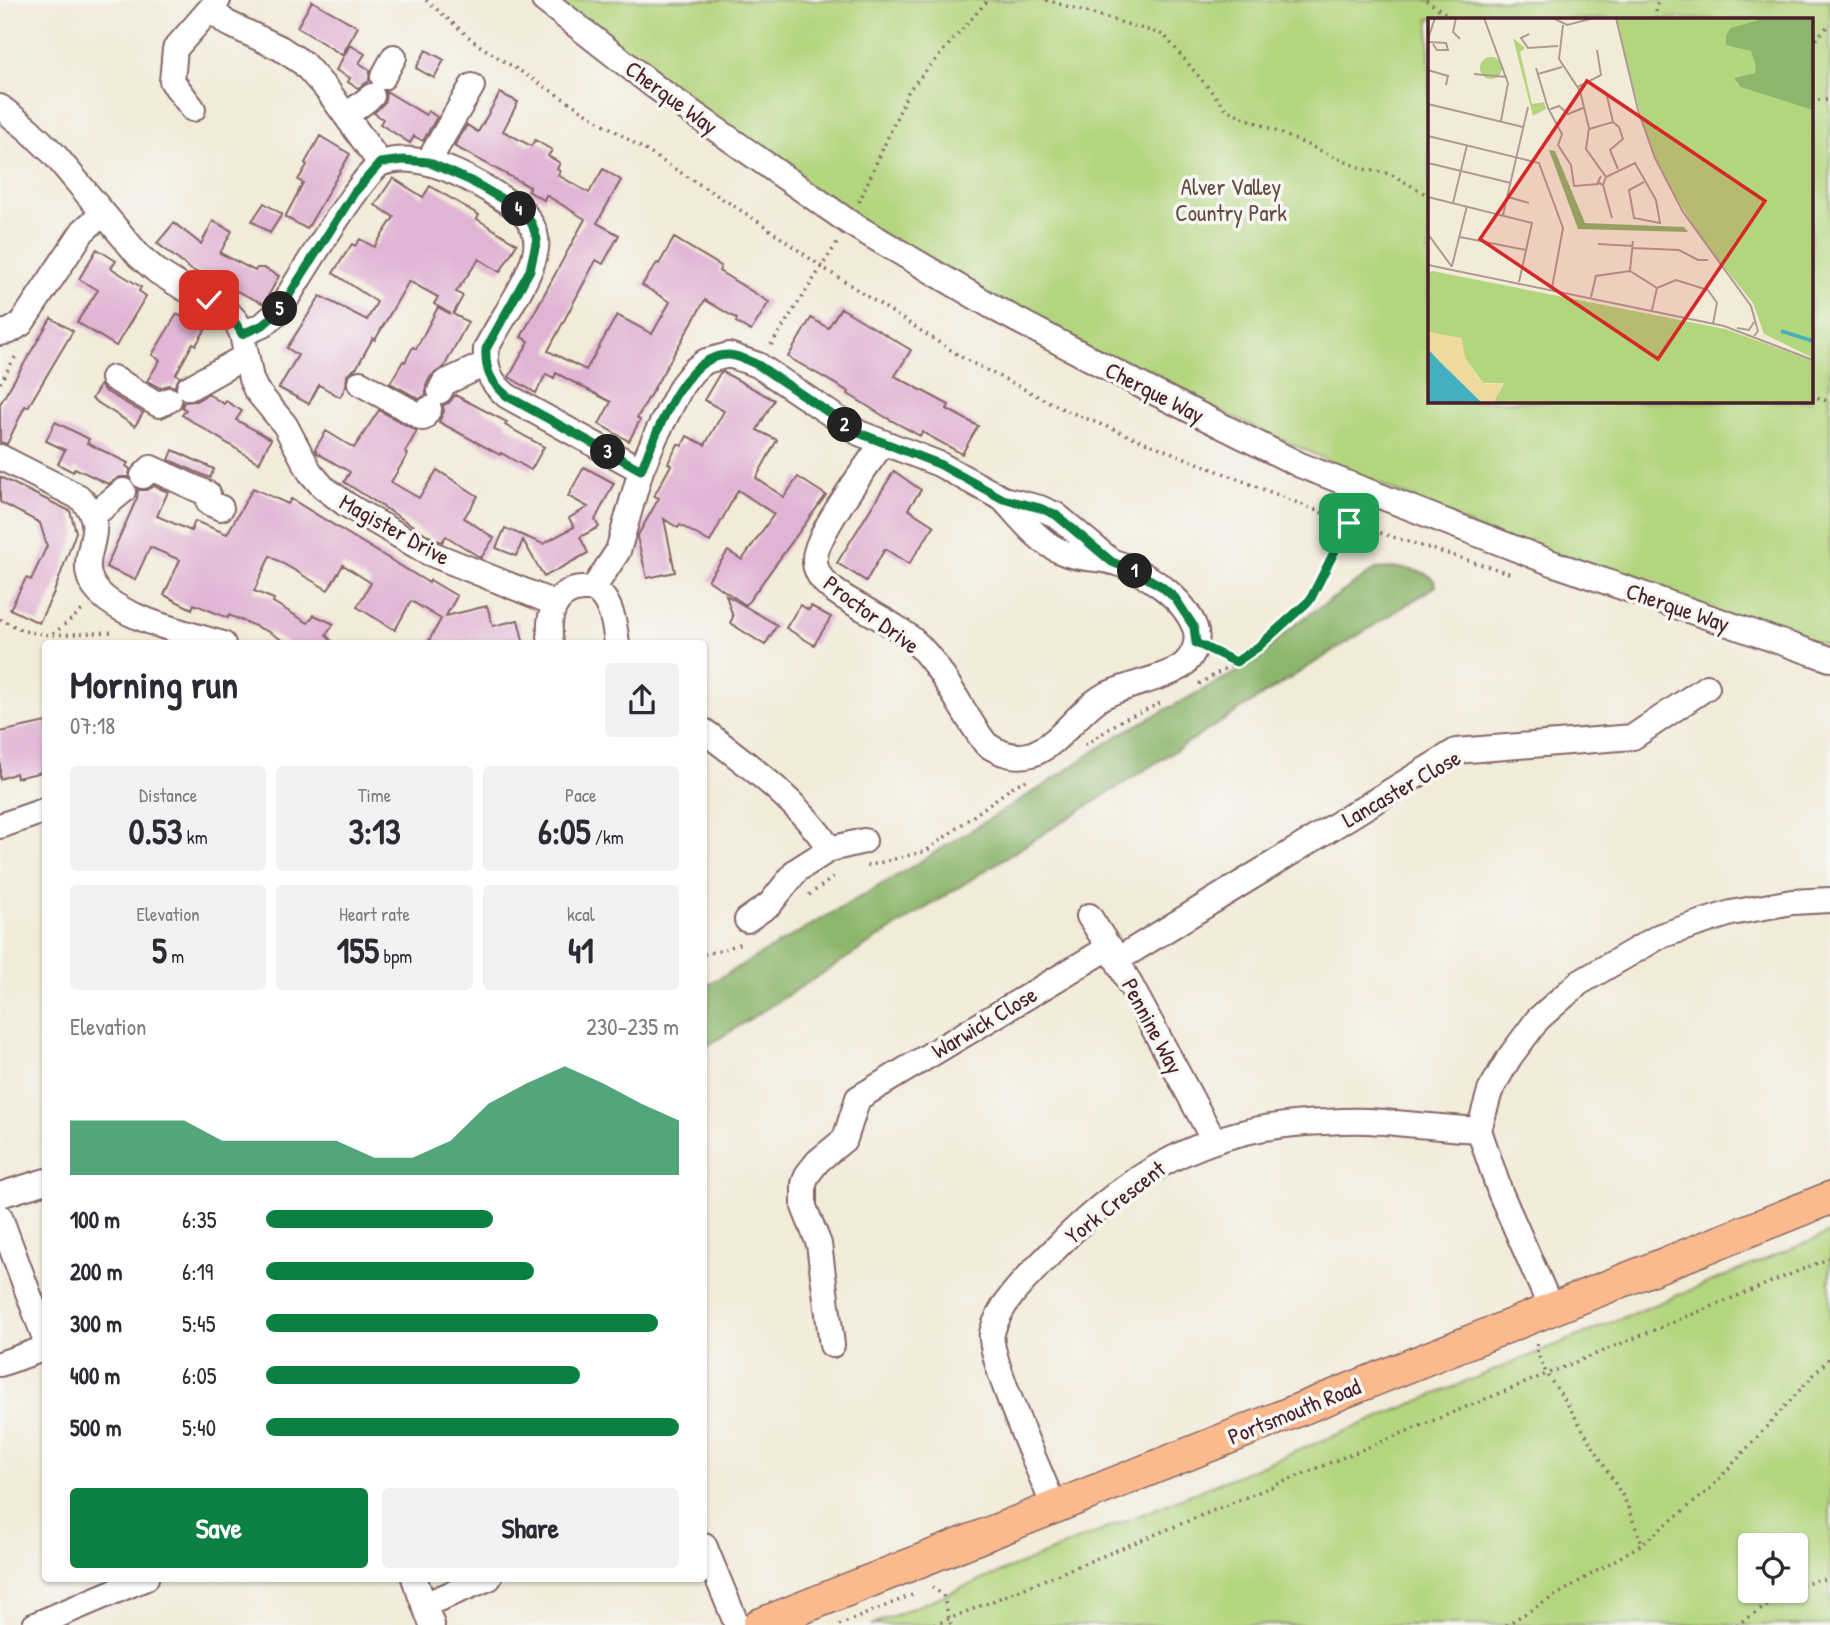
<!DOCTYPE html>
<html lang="en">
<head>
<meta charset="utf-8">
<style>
	:root { --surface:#fff; --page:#f2f2f3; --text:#2b2b33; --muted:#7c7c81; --accent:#0b8043 }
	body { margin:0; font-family:"Patrick Hand",sans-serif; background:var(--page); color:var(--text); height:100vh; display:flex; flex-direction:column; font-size:26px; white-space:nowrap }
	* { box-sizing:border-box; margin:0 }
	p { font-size:23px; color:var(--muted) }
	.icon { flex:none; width:38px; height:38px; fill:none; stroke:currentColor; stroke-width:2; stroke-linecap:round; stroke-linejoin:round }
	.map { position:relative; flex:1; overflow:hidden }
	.side { position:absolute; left:42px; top:640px; width:665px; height:942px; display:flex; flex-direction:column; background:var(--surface); border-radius:7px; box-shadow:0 2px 5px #0004 }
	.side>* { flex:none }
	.fabs { position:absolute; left:1738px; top:1533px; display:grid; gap:14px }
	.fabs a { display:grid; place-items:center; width:70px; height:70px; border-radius:7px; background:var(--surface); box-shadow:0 2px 5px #0004; font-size:35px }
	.pin { position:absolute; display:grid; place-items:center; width:60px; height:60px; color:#fff; margin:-30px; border-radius:14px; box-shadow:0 4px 10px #0006 }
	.km { position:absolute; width:35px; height:35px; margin:-18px; border-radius:50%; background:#222; color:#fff; font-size:19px; line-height:35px; text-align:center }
	.round { display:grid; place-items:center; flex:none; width:74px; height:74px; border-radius:7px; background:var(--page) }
	.head { display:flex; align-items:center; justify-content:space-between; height:119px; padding:0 28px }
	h1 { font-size:38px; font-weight:700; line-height:52px }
	.figures { display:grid; grid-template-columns:repeat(3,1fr); gap:10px; height:119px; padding:7px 28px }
	.figures div { display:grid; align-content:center; border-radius:7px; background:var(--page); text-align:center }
	.figures b { font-size:35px; font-weight:700 }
	.figures small { font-size:19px; font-weight:400 }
	.figures p { font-size:19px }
	.chart { height:196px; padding:14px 28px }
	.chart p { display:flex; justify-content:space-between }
	.chart svg { width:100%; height:126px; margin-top:7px; fill:var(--accent); opacity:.7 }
	.action { display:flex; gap:14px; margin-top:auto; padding:14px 28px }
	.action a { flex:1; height:80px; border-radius:7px; background:var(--accent); color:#fff; font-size:28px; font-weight:700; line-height:80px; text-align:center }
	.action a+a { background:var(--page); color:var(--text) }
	ul { padding:0 28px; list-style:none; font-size:23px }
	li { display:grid; grid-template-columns:112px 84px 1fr; align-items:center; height:52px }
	li i { height:18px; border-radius:9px; background:var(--accent) }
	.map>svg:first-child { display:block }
	.green { fill:#b2d57d; stroke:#7e7a54; stroke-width:2; fill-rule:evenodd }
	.forest { fill:#8db66c; stroke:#6c6a4c; stroke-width:2 }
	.building { fill:#e1b4d4 }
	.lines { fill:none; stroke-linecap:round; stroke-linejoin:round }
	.minor-casing { stroke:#856668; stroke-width:28 }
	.major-casing { stroke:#856668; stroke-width:35 }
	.path { stroke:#856668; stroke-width:3.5; stroke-dasharray:2 5; stroke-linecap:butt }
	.minor { stroke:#fff; stroke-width:24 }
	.major { stroke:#fbba8d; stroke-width:32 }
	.route-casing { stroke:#fff; stroke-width:14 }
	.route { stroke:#0b8043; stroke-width:9 }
	.labels { text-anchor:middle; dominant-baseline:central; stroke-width:7; stroke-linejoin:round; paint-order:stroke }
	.street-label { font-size:23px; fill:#4a1f2b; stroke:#f6f6f2 }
	.park-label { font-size:23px; fill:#644c40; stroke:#f6f6f2 }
	.inset-river { fill:none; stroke:#43b0c0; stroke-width:3.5 }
	.inset-road { fill:none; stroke:#af9993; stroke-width:2 }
	.view { fill:#d62828; fill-opacity:0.15; stroke:#d62828; stroke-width:3.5 }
	.inset-edge { fill:none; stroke:#4a1f2b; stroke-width:3.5 }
</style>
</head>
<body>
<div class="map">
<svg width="1830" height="1625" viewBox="0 0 1830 1625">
	<rect width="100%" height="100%" fill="#f6f6f2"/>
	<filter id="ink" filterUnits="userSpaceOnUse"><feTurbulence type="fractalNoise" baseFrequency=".0143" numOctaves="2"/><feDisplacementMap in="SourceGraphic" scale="14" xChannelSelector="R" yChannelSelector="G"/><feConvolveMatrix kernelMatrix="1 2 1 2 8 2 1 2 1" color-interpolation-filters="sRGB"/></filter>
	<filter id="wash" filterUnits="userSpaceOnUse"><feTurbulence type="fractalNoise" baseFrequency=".00686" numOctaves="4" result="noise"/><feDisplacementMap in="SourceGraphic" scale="28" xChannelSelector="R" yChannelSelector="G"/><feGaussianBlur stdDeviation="1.57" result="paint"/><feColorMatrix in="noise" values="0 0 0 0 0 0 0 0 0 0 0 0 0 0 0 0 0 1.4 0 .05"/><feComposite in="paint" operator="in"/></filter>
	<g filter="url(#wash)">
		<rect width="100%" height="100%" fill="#f2ebd8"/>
		<path class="green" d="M550,0h1280v646l-275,-82 -557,-254 -344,-224zM1429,19h382v382h-382z
			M1830,1233v392h-959zM1796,1545v46h-46v-46z"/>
		<path class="forest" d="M1401,568c14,3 30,2 35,18l-732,462v-61l199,-115 140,-86 77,-52 128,-68 49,-43 79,-54z"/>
		<g id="blocks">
			<path class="building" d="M312,1l46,26 -16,28 -45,-28z
				M350,45l15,9 -6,9 11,7 -1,11 -11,7 -10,-6 2,-4 -14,-8z
				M426,50l18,10 -10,18 -18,-10z
				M386,91l40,24 2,-4 9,6 -14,24 -9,-5 -4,7 -30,-19 3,-5 -9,-6 11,-11z
				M500,93l18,9 -15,29 28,15 4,-6 17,10 -4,6 12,7 -3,6 3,2 -2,4 31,18 14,-24 18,11 -24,43 22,12 -16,29 -7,-4 -48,91 38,19 31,-55 35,19 18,-32 -28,-17 15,-22 2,1 15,-26 47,28 -2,5 50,31 -18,29 -15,-9 1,-3 -32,-19 -68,118 3,2 -11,21 -30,-17 12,-22 -55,-29 -2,5 -8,-4 -10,19 -27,-16 20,-36 -8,-4 64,-118 -39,-24 -2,5 -16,-9 2,-4 -76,-41 13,-21 11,7z
				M320,136l30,18 -43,75 -22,-12 18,-34 -5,-3 9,-15 -2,-2z
				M393,178l30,19 7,-11 49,29 -2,4 40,25 -17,28 -21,-13 -23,33 7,4 -10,18 15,8 -24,45 -13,9 -5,9v10l-7,4 -29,-16 13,-22 2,1 8,-15 3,2 22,-42 13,7 -17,-10 4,-7 -29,-16 -34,59 -2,-2 -16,29 -10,8 -1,11 -6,11 -21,-12 -10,19 -30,-16 19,-33 -11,-7 33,-52 47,24 10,-18 -44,-29 19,-29 3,2 5,-7 14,8 20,-30 -19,-12z
				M264,203l18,11 -12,19 -18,-12z
				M213,221l19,10 -12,22 35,18 2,-3h7l15,8 -15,28 -74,-35 -33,-26 17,-20 27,21z
				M97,249l19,12 -5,7 30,19 -2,4 7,5 -30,50 -39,-24 21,-32 -19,-11z
				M841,308l70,42 -16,26 54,29 -2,4 31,17 -16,28 -40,-22 -2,4 -35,-19 -37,-23 1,-2 -61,-35 23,-39 17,10z
				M177,314l28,16 -9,15 -3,-2 -17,31 4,3 -6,10 -5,-2 -9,3 -13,-7 13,-21 -8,-5z
				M51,318l22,13 -45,76 -3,-1 -18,38 -7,-2v-38z
				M723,372l51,28 -17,30 20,10 -21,38 28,19 14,-20 28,18 -80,110 -38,-25 20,-29 14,9 32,-46 -36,-24 -28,52 -30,-17 -2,3 -14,-9 11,53 -28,6 -10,-41 22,-39 -5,-2 17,-31 -3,-2 10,-19 4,2 5,-10 18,9 19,-34 -20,-11 16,-27z
				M100,385l5,6 38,22 -8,13 -43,-27z
				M208,394l16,10 2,-3 16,10 -6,9 35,19 -12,24 -77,-48 4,-5 -4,-3 2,-5 12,-1z
				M455,395l52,27 -2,3 39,22 -13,23 -30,-17 -1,2 -61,-33 5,-11 -1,-6 6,-2z
				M379,410l38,21 -12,21 3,2 -17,28 28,16 18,-28 41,26 -14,22 30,20 -13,20 -35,-22 -4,6 -8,-3 -90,-57 6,-10 -33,-19 -2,-4 11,-18 28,17z
				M55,422l34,17 -2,4 41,20 -2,3 4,3 -1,8h-9l-12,7 -33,-16 -2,4 -15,-8 7,-14 -19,-9z
				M173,450l41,19 -4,9 -41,-18z
				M584,467l30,16 -19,37 4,7 -19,10 8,16 -44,24 -21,-37 -7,16 -20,-8 9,-20 38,16 31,-17 -5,-9 19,-11 -20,-11z
				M894,471l27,19 -13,19 26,17 -25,38 -24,-15 -19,32 -29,-18z
				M0,477l70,34 6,21 -22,60 -15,31 -29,-14 16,-31 5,2 16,-34 -7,-23 -40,-21z
				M154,486l14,6 -11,24 34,15 4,-10 32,13 26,-46 35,16 3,-5 138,84 1,-3 27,16 -11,20 41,-10 6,20 25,-6 6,24h-97l14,-25 -30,-18 -16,29 -38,-23 14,-24 -28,-18 -15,25 -58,-34 -16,35 20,8 -1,3 35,21 6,-8 20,9 -8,11 8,9h-45l-20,-12 -40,-17 -1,3 -34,-14 -2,5 -28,-14 16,-35 -30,-13 -15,33 -29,-13 31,-69 1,-8h8z
				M726,595l51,30 -12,20 -35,-22 3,-6z
				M800,605l9,5 2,-4 20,11 -17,28 -28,-17z
				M46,722v49l-29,7 -1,-5 -16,6v-47z"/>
		</g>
	</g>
	<g filter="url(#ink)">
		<use href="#blocks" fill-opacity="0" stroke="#856668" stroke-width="2"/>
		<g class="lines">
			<defs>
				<path id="minor" d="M544,0l110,86 196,137 148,87 150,79 152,76 255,99 275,95
					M210,9l17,14 53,25 23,15 25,28 52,72
					M383,77l11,-20
					M0,107l28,22 26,25 85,102 19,16 24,15 42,21 12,13 6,13 9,45 5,11 29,35 25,47 13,15 24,18 80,47 127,51
					M193,109l-21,-28 3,-32 43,-49
					M347,115l25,-19
					M428,162l44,-76
					M0,333l10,-2 11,-7 62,-93 20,-18
					M242,334l21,-9 16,-14c14,-23 85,-141 103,-148 44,-16 108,26 142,50 5,8 11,15 12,25 5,29 -37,83 -50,111 -1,21 4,33 21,47l134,74
					M113,378l46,27 10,-5
					M360,383l63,35 6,-9
					M189,388l57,-32
					M440,391l4,-8 41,-19
					M882,444c-16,23 -66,90 -67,114 -1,13 7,23 17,31 25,19 57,30 81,51 32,29 47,71 73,104 13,9 30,15 46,10 28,-10 45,-42 70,-57 21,-12 65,-19 80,-31 11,-9 18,-24 13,-38 -12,-32 -50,-56 -81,-66 -18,-5 -35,-2 -52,-10 -25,-11 -41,-34 -59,-53
					M0,457l79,40c35,31 -3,56 13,86 18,34 96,50 131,61
					M143,476l8,-8 57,26 1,9 12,5
					M94,515l29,-24
					M593,589l25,-38 23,-81 15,-35 26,-50 12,-15 12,-9 23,-6 29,10 101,68 80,31 64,35 37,9 16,7 56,47
					M551,644c-4,-25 1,-53 31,-55 6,0 11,-1 16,3 14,12 17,35 19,52
					M704,731c46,35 93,69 126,118
					M0,826l46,-16
					M1089,916l28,44 96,179
					M747,920l23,-16 27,-34 33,-21 34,-8
					M1117,960l339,-209 177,-14 74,-50
					M1479,1130l11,-39 19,-33 29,-39 41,-36 81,-47 71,-23 61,-11 38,-2
					M0,1195l46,-14
					M0,1217l46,124
					M832,1345l-13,-101 -15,-37v-23l3,-9 11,-14 27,-22 13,-41 252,-151
					M0,1364l46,-16
					M1054,1507c-11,-29 -67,-151 -62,-174 8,-33 41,-61 63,-84 78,-81 158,-124 270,-127 14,-1 29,-2 43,-1 37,2 74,7 111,9l21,62 51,116
					M704,1545l33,80
					M414,1578l18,47
					M424,1605l65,-27
					M35,1625l111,-47"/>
				<path id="major" d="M759,1625l1071,-427"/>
			</defs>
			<use href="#minor" class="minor-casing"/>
			<use href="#major" class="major-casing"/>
			<path class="path" d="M426,0l51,44 279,176 66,47 141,91 102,52 283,113 164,51
				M1046,0l118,35 63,75 136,59 28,5 38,22
				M1426,0l28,19
				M1655,19l3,-19
				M1811,44l19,-20
				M1811,100h19
				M859,202l50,-112 79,-90
				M771,345l66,-102
				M0,383l17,-29
				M1811,395l19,7
				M0,619l24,12 27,4 63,-3
				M53,634l32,-26
				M1217,653l19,9 22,-15 52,-47 38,-77
				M1199,684l37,-22
				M1085,745l37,-25 41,-18
				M867,866l59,-15 89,-66 12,-5
				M809,895l25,-18
				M704,954l16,-3 21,-8
				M1537,1343v9l10,23 18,25 60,100 17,44
				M932,1587l11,8 8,30
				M1796,1588l8,-5 26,-5
				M839,1625l73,-30
				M934,1625l896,-367
				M1506,1625l136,-81 67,-54 121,-133
				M1736,1625l55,-34"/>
			<use href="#minor" class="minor"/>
			<use href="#major" class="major"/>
		</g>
	</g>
	<g class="lines" filter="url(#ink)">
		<defs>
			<path id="route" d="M209,300c15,9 25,18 33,34l21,-9 16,-14 75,-118 26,-30 23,-3 25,2 43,19 43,25 10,7 8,11 5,15 -7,31 -44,79c-1,21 4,33 21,47l134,74c15,-34 41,-115 87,-115 10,0 21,6 30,10l101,68 80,31 64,35 37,9 16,7 56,47 23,9 26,15 14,12 19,29 2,16 40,19 22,-15 52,-47 39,-77"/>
		</defs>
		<use href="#route" class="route-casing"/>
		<use href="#route" class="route"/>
	</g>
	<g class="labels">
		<g class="street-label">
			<text transform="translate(672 97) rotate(36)">Cherque Way</text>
			<text transform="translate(1155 392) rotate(27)">Cherque Way</text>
			<text transform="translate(395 529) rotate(29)">Magister Drive</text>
			<text transform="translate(1678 607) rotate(19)">Cherque Way</text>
			<text transform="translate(872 614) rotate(37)">Proctor Drive</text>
			<text transform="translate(1401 788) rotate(-30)">Lancaster Close</text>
			<text transform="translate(984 1022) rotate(-31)">Warwick Close</text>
			<text transform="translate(1153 1026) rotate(62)">Pennine Way</text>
			<text transform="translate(1115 1202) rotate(-38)">York Crescent</text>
			<text transform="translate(1294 1411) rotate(-22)">Portsmouth Road</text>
		</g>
		<g class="park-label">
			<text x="1231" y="186">Alver Valley<tspan x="1231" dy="26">Country Park</tspan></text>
		</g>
	</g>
	<g transform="translate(1428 18)">
		<rect width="385" height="385" fill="#f2ebd8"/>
		<path d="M188,0h197v340l-49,-24 -11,-31 -52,-65 -37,-61 -19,-45zM85,20l12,10 -5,4 12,52 12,-2 2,7 -13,7zM52 50a11 11 0 1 1 22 0a11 11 0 1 1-22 0ZM4,253l293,58 88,32v42h-320l11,-20h-21l-18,-25 -6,-20 -31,-6v-58z" fill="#b2d57d"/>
		<path d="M337,0h48v92l-72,-23 -7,-9 21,-5 1,-7 -5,-15 -25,-6v-10l5,-7zM121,132l6,1 30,72 99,4 4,5 -110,-3z" fill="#8db66c"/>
		<path d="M0,314l34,6 3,20 14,21 7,5 17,-1 -10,20h-25l-40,-36z" fill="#eeda9e"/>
		<path d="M0,331l12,13 42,41h-54z" fill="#43b0c0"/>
		<path class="inset-river" d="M353,313l32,10"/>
		<path class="inset-road" d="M28,0l-3,14 7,7M56,0l24,65 -7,38M125,0l14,7 27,-7M188,0l22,92 17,48 28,54 68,94 7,25 -4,5M135,7l-4,34 21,32 9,37 -3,21 20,28 -3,8 -5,-3 3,-6M101,16l-8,4 7,10 30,-2M0,21l7,-21M0,24l18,1 2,7h-11l-4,-6M108,50l12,40 14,26 -4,11 13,20 3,21 25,-2M0,52l20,6 -2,9M46,56l33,3M110,56l24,-7M150,69l23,-12 -4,-25M179,78l6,26M0,86l95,23M120,92l11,-4 9,8 15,-6M161,111l24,-7 6,5 4,12 -13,11 8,19M0,118l111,27 24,65 -11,60M0,145l83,20M178,159l29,-14 21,37 4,23 -26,-5 -5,-28 15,-8M175,167l9,33M0,179l104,26 -13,59M80,179l21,6M25,185l14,-58M75,197l25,-108M0,216l24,33M32,219l66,13M170,226l35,2M205,230l46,2 19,10h10M0,247l296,61 89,34M24,248l15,-60M202,253l3,-30M229,270l19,-8 32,10 9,13 -4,21M163,279l5,-21 34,-5 27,17 -5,22M309,310l12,2 5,-8"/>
		<path class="view" d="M159,63l178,120 -107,158 -178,-120z"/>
		<rect width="385" height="385" class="inset-edge"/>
	</g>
</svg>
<div class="fabs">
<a><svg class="icon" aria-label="locate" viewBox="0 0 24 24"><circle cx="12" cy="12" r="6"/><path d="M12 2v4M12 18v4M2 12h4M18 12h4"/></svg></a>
</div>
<div class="pin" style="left:1349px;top:523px;background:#1e9e55"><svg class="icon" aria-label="arrive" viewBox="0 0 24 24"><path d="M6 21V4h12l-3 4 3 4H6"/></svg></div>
<div class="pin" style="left:209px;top:300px;background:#d93025"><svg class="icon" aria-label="check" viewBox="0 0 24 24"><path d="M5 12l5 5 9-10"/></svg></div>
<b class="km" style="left:1135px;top:571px">1</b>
<b class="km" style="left:845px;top:425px">2</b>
<b class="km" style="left:608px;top:452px">3</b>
<b class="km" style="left:519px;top:209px">4</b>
<b class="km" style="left:280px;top:309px">5</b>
<section class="side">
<div class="head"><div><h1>Morning run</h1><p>07:18</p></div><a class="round"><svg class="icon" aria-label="share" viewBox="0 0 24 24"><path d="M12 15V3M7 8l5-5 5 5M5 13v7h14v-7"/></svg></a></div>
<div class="figures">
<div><p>Distance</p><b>0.53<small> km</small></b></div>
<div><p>Time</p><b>3:13</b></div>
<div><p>Pace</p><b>6:05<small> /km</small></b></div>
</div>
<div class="figures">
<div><p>Elevation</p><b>5<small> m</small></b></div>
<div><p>Heart rate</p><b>155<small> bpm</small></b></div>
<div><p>kcal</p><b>41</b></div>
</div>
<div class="chart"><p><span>Elevation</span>230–235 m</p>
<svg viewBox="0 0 160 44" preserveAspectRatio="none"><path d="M0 44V25L10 25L20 25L30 25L40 32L50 32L60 32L70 32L80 38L90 38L100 32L110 19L120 12L130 6L140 12L150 19L160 25V44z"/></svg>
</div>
<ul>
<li><b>100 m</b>6:35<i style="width:55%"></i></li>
<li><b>200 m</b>6:19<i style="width:65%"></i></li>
<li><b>300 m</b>5:45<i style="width:95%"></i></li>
<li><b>400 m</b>6:05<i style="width:76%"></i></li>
<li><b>500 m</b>5:40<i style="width:100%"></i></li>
</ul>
<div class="action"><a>Save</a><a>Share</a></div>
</section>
</div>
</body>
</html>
